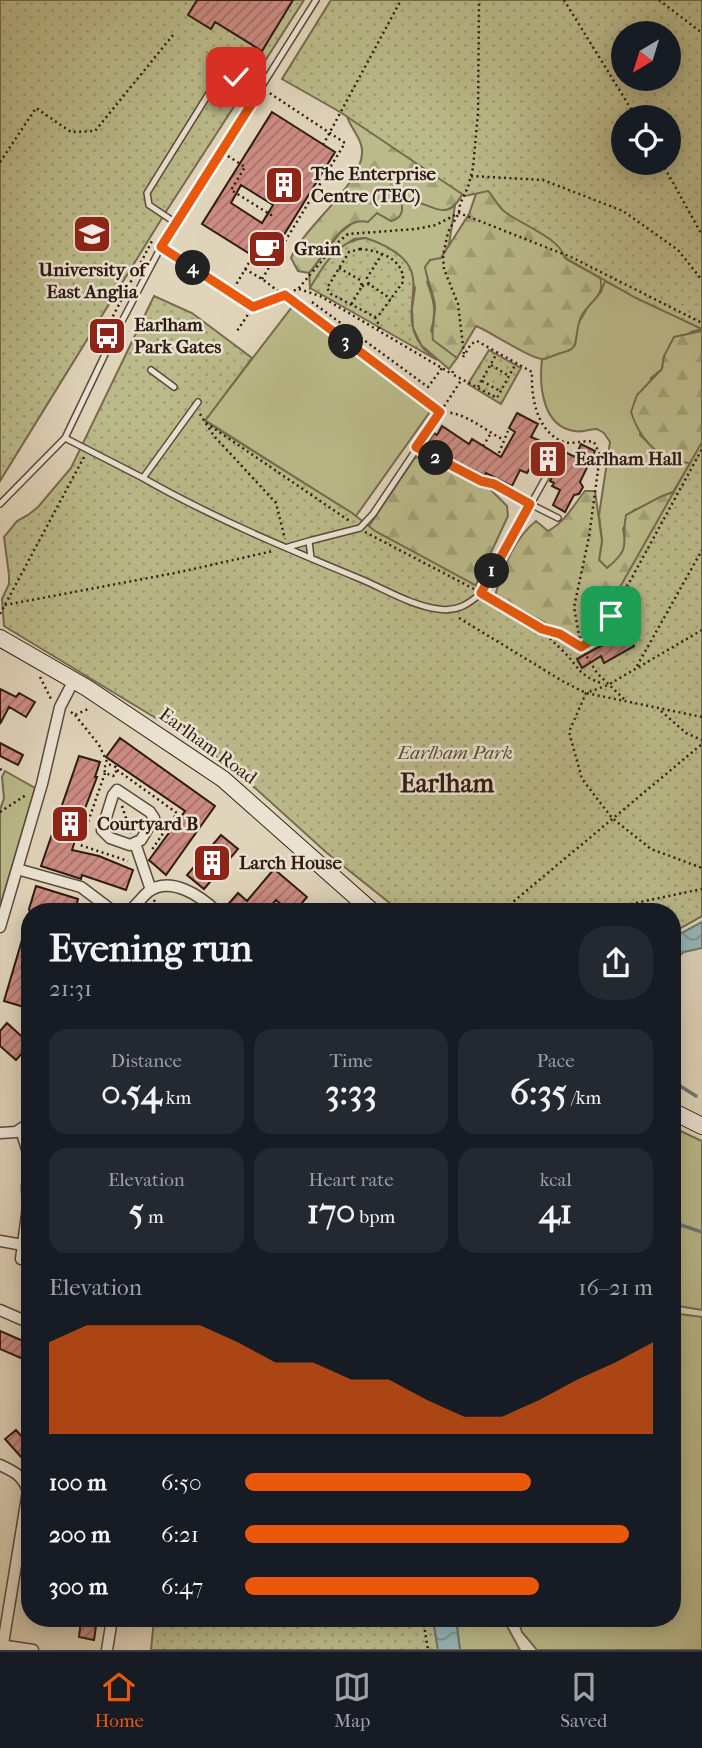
<!DOCTYPE html>
<html lang="en">
<head>
<meta charset="utf-8">
<style>
	:root { --surface:#171b24; --page:#242831; --text:#f1f3f6; --muted:#9ea1a6; --line:#363941; --accent:#ea580c }
	body { margin:0; font-family:"IM FELL French Canon",serif; background:var(--page); color:var(--text); height:100vh; display:flex; flex-direction:column; font-size:26px; white-space:nowrap }
	* { box-sizing:border-box; margin:0 }
	p { font-size:23px; color:var(--muted) }
	.icon { flex:none; width:38px; height:38px; fill:none; stroke:currentColor; stroke-width:2; stroke-linecap:round; stroke-linejoin:round }
	.map { position:relative; flex:1; overflow:hidden }
	.panel { position:absolute; left:21px; top:903px; width:660px; height:724px; display:flex; flex-direction:column; background:var(--surface); border-radius:28px; box-shadow:0 4px 18px #0003 }
	.panel>* { flex:none }
	.needle { width:46px; rotate:218deg }
	.tools { position:absolute; left:611px; top:21px; display:grid; gap:14px }
	.tools a { display:grid; place-items:center; width:70px; height:70px; border-radius:50%; background:var(--surface); box-shadow:0 4px 18px #0003; font-size:35px }
	.pin { position:absolute; display:grid; place-items:center; width:60px; height:60px; color:#fff; margin:-30px; border-radius:14px; box-shadow:0 4px 10px #0006 }
	.km { position:absolute; width:35px; height:35px; margin:-18px; border-radius:50%; background:#222; color:#fff; font-size:19px; line-height:35px; text-align:center }
	.round { display:grid; place-items:center; flex:none; width:74px; height:74px; border-radius:28px; background:var(--page) }
	.summary { display:flex; align-items:center; justify-content:space-between; height:119px; padding:0 28px }
	h1 { font-size:38px; font-weight:700; line-height:52px }
	.metrics { display:grid; grid-template-columns:repeat(3,1fr); gap:10px; height:119px; padding:7px 28px }
	.metrics div { display:grid; align-content:center; border-radius:18px; background:var(--page); text-align:center }
	.metrics b { font-size:35px; font-weight:700 }
	.metrics small { font-size:19px; font-weight:400 }
	.metrics p { font-size:19px }
	.chart { height:196px; padding:14px 28px }
	.chart p { display:flex; justify-content:space-between }
	.chart svg { width:100%; height:126px; margin-top:7px; fill:var(--accent); opacity:.7 }
	ul { padding:0 28px; list-style:none; font-size:23px }
	li { display:grid; grid-template-columns:112px 84px 1fr; align-items:center; height:52px }
	li i { height:18px; border-radius:9px; background:var(--accent) }
	.dock { display:flex; justify-content:space-around; align-items:center; height:98px; border-top:2px solid var(--line); background:var(--surface); font-size:19px; color:var(--muted) }
	.dock a { display:grid; justify-items:center; gap:4px }
	.dock .active { color:var(--accent) }
	.map>svg:first-child { display:block }
	.grass { fill:#bbba8a; stroke:#766a4e; stroke-width:2 }
	.forest { fill:url(#forest-firs); stroke:#766a4e; stroke-width:2 }
	.park { fill:url(#park-dots); stroke:#766a4e; stroke-width:2; fill-rule:evenodd }
	.water { fill:url(#water-waves); stroke:#6d7976; stroke-width:2 }
	.lines { fill:none; stroke-linecap:round; stroke-linejoin:round }
	.stream { stroke:#6d7976; stroke-width:3.5 }
	.building { fill:url(#building-hatch); stroke:#301b12; stroke-width:2; fill-rule:evenodd }
	.lane-casing { stroke:#5c493c; stroke-width:8 }
	.street-casing { stroke:#5c493c; stroke-width:13 }
	.secondary-casing { stroke:#301b12; stroke-width:18 }
	.path { stroke:#301b12; stroke-width:2.5; stroke-dasharray:2 3.5; stroke-linecap:butt }
	.lane { stroke:#ebe3d2; stroke-width:5 }
	.street { stroke:#ebe3d2; stroke-width:10 }
	.secondary { stroke:#ebe3d2; stroke-width:16 }
	.route-casing { stroke:#fff; stroke-width:14 }
	.route { stroke:#ea580c; stroke-width:9 }
	.labels { text-anchor:middle; dominant-baseline:central; stroke-width:5; stroke-linejoin:round; paint-order:stroke }
	.poi-label { font-size:19px; font-weight:bold; fill:#301b12; stroke:#ebe3d2; text-anchor:start }
	.street-label { font-size:19px; fill:#301b12; stroke:#ebe3d2 }
	.park-label { font-size:19px; font-style:italic; fill:#5a4b36; stroke:#ebe3d2 }
	.district-label { font-size:26px; font-weight:bold; fill:#301b12; stroke:#ebe3d2 }
</style>
</head>
<body>
<div class="map">
<svg width="702" height="1650" viewBox="0 0 702 1650">
	<defs>
		<pattern id="forest-firs" width="22" height="20" patternUnits="userSpaceOnUse" patternTransform="scale(1.75)"><rect width="22" height="20" fill="#bbba8a"/><path d="M5 1l3.5 6h-7zM16 11l3.5 6h-7z" fill="#a19f76"/></pattern>
		<pattern id="park-dots" width="8" height="8" patternUnits="userSpaceOnUse" patternTransform="scale(1.75)"><rect width="8" height="8" fill="#bbba8a"/><path d="M2 2h.1M6 6h.1" fill="none" stroke="#a19f76" stroke-width="1.8" stroke-linecap="round"/></pattern>
		<pattern id="water-waves" width="16" height="10" patternUnits="userSpaceOnUse" patternTransform="scale(1.75)"><rect width="16" height="10" fill="#96b7b8"/><path d="M0 5q4-4 8 0t8 0" fill="none" stroke="#7b9494"/></pattern>
		<pattern id="building-hatch" width="6" height="6" patternUnits="userSpaceOnUse" patternTransform="scale(1.75)"><rect width="6" height="6" fill="#cc8b82"/><path d="M-1 1l2-2M0 6l6-6M5 7l2-2" fill="none" stroke="#a67169"/></pattern>
	</defs>
	<rect width="100%" height="100%" fill="#e0d4ba"/>
	<filter id="stains"><feTurbulence type="fractalNoise" baseFrequency=".00286" numOctaves="4"/><feColorMatrix values="0 0 0 0 .2 0 0 0 0 .09 0 0 0 0 .02 0 0 0 .5 -.17"/></filter>
	<radialGradient id="worn" r=".72"><stop offset=".6" stop-color="#630" stop-opacity="0"/><stop offset="1" stop-color="#630" stop-opacity=".3"/></radialGradient>
	<path class="grass" d="M410,199l40,10 5,-4 -6,40 -22,37c7,18 10,30 4,49l26,27 -8,11 -28,-24 -8,-17 -1,-19 3,-21 -10,-27 -10,-9 -30,-14 -11,1 -20,14 -24,35 -1,-15 31,-40 14,-11 23,-9 14,8c10,-3 13,-9 9,-19z
		M605,281l97,48 -11,3 -27,24 -2,13 -11,9 -11,57c17,16 28,25 51,27l-18,30c-14,5 -25,15 -39,18l-11,19 3,16 -7,14 -12,9 -8,-8 3,-19 -3,-26 11,-73 -6,-9 -7,-4c-8,0 -15,4 -23,2 -32,-5 -35,-46 -32,-72l28,-9 5,-5 3,-21 12,-21 11,-11z
		M292,307l140,102 -76,107 -151,-96z
		M5,771l30,17 -35,119v-97l4,-12 -2,-21z
		M672,1127l30,14v169l-30,-5z
		M672,1313l30,4v333h-165l-15,-18 -4,-13h154z
		M456,1619h47l17,31h-60z"/>
	<path class="forest" d="M347,116l118,73c-18,39 -32,12 -60,11l-4,2c3,10 0,16 -10,19l-14,-8 -9,9c-27,-7 -44,35 -59,51l-11,-2 -7,-13c13,-32 74,-76 71,-108 0,-12 -12,-22 -15,-34z
		M490,183l77,63 -1,13 34,19c6,17 -10,23 -18,37 -6,10 -4,23 -8,31 -3,5 -9,6 -14,7 -5,2 -11,5 -16,6 -12,1 -53,-27 -68,-33l-19,32 -24,-18c-2,-12 2,-22 2,-34 -1,-12 -8,-25 -10,-39l5,-7 11,-2 28,-44 10,-29z
		M702,331v135c-8,-3 -13,-3 -22,-4 -25,-4 -42,-28 -49,-50l6,-17 25,-26 2,-13 10,-19z
		M423,454l63,31 21,21 1,10 -33,71 -122,-53 16,-8 45,-67z
		M680,490l-87,159 -100,-45c7,-29 19,-64 43,-83l12,10c17,-9 25,-25 37,-40h10l7,50 -3,19 8,8c27,-22 13,-24 19,-53l36,-19z"/>
	<path class="park" d="M0,0h304l-39,61 -18,10 2,7 -5,13 -77,119 -167,271z
		M331,0h371v329l-66,-31 -72,-41c-3,-18 -43,-33 -59,-45 -7,-5 -11,-15 -17,-21l-23,5 -125,-84 -58,-33zM668,33v46h-45v-46zM668,117v46h-45v-46z
		M366,238c83,29 25,65 55,107 3,6 11,10 16,15l-127,-72c13,-22 27,-48 56,-50z
		M154,296l38,17 60,45 -47,63 147,92 23,18 202,109 15,-9 28,-44 82,-145v474l-30,17v-21h-271l-74,-59 -94,-85 -46,-31 -183,-111 -2,-27 7,-15v-9l-5,-38 13,-16 11,-6 10,-8 33,-39z
		M489,350l32,18 -20,36 -33,-20z
		M154,1619h279l5,31h-287z"/>
	<path class="water" d="M702,922v26l-18,4 -12,10v-24z
		M433,1619h23l4,31h-22z"/>
	<g class="lines">
		<path class="stream" d="M672,1081l24,15
			M672,1222l30,10"/>
	</g>
	<path class="building" d="M197,0h96l-31,51 -47,-29 -4,7 -23,-14z
		M272,112l63,40 -69,112 -64,-40zM241,185l32,20 -11,18 -31,-20z
		M517,413l21,11 -7,13 14,6 -2,3 19,10 3,-4 10,5 6,-13 14,7 -15,31 3,5 -4,7 -5,1 -9,17 -12,-7 7,-15 -8,-4 2,-3 -4,-2 5,-10 -3,-6 -6,1 -11,-5 -8,12 -7,-3 -8,16 -26,-13 -1,3 -60,-30 9,-13 3,2 5,-9 27,18 3,-5 29,18 14,-25 -6,-4z
		M626,632l8,14 -30,17 -3,-7 -19,12 -5,-9z
		M0,689l16,8 3,-4 16,9 -9,15 -17,-10 -9,17z
		M120,738l95,68 -49,69 -17,-15 36,-49 -79,-54z
		M0,743l23,12 -5,10 -18,-9z
		M79,756l21,6 -5,15h2l-16,42 4,2 -2,8 -4,-1 -7,22 27,6 34,14 -7,20 -44,-15 -1,4 -40,-13z
		M221,835l17,14 -34,40 -17,-14z
		M274,869l33,28 -13,15h-4l-14,-12 -10,12h-41l-1,-3 14,-16 9,8z
		M36,886l42,13 -3,13h-45l-1,-3z
		M27,923l3,1v65l-6,18 -20,-6z
		M7,1023l23,21 -14,16 -16,-14v-15z
		M0,1331l30,13v18l-30,-13z
		M16,1430l14,16v21l-25,-28z
		M81,1619h16l-3,21 -15,-3z"/>
	<g class="lines">
		<defs>
			<path id="lane" d="M176,223l-27,-18 -2,-12 72,-116 5,-3 8,1 27,17
				M151,370l23,17
				M65,438l78,40 55,-76
				M416,447l142,71
				M143,478c70,40 145,71 220,102 23,10 50,26 75,29 18,3 30,-4 43,-16l69,-123
				M0,504l65,-66 44,-92 52,-99 155,-247
				M309,541l51,-13 13,-14 65,-97
				M288,547l21,-6 2,17"/>
			<path id="street" d="M117,790l33,22 4,6 -13,22 -11,5 -20,-7 -8,-8 11,-35z
				M135,843l16,47
				M17,869l64,18 33,25
				M128,912c8,-6 13,-14 20,-20 22,-17 53,4 69,20
				M0,927l42,-143 18,-77 14,-27
				M21,1130l9,29
				M0,1133l16,-1 14,-9
				M0,1241l23,4
				M21,1259l7,-52 -1,-21 3,-23
				M0,1310l30,13
				M0,1465c15,7 23,11 28,26l-26,159
				M0,1645l33,5
				M107,1650l5,-31"/>
			<path id="secondary" d="M0,638l87,50 136,91 150,133
				M672,1111l30,15"/>
		</defs>
		<use href="#lane" class="lane-casing"/>
		<use href="#street" class="street-casing"/>
		<use href="#secondary" class="secondary-casing"/>
		<path class="path" d="M564,0l72,117
			M659,0l43,33
			M241,69l6,-4 11,-17
			M323,145l78,-145
			M228,156l17,11 -14,23 40,25 2,-2
			M0,162l36,-54 35,24 24,-1 78,-96
			M662,163l40,72
			M471,176l72,4 80,31 55,39 24,30
			M360,249c18,1 45,10 43,33l-24,33 -4,2 -44,-23 -4,-6 22,-36z
			M169,252l84,55 -16,24
			M339,268l21,12 2,6 -11,19
			M245,269l17,10 174,130
			M262,279l83,-136 -77,-51
			M369,284l-2,-6 15,-24
			M362,286l7,-2 22,15
			M299,289l21,7 132,78
			M231,293l22,-37
			M312,302l116,85 14,-19
			M253,307l45,-18 38,-45 12,-10 68,-5 20,-4 23,-12 112,44 131,66
			M375,317l4,8v6
			M102,343h-3l53,-102 2,2
			M464,354l-6,-50 -14,-35 -1,-13 5,-24 11,-19 1,-9 8,-17 5,-19 5,-55 1,-113
			M463,357l8,-13 6,-3 55,31c-1,24 4,57 29,69 11,5 22,-2 33,1l6,13 -11,82 -15,70 7,40 16,26 29,28
			M491,365l18,11
			M453,371l-1,3 45,24 18,-33
			M482,381l18,10
			M478,387l19,-34
			M441,411l21,-32
			M445,412c23,2 39,18 59,28
			M200,414l14,22 62,67 9,36
			M206,423l145,99
			M483,446l8,-13
			M499,453l9,-22
			M365,532l109,57
			M489,597l53,32 18,5 21,13
			M5,605l175,-33 93,-21
			M0,614l84,-157
			M459,618l105,64 22,11 116,24
			M543,630c5,8 12,13 19,20 18,17 14,25 42,34
			M702,630l-94,55 -22,8 -17,39 13,47 30,39 39,31 51,19
			M581,647l11,-7 19,-24 91,-167
			M637,666l65,-116
			M40,677l11,22
			M661,711l25,22 16,7
			M71,712l4,3 15,-7
			M75,715l24,30 9,19 8,3v7l-3,2 -8,-3 -1,-6 4,-3
			M0,769l2,1
			M117,770l60,43 -26,38
			M105,773l-25,72 48,16
			M122,806l9,27
			M0,812l26,-17
			M154,900l5,12
			M501,912l201,-168
			M593,912l109,-23
			M423,1619l5,31"/>
		<use href="#lane" class="lane"/>
		<use href="#street" class="street"/>
		<use href="#secondary" class="secondary"/>
	</g>
	<g class="lines">
		<defs>
			<path id="route" d="M236,77l23,15 -98,155 92,60 32,-12 155,117 -24,35 65,34 13,3 36,20 -49,89 61,36 18,5 21,13 11,-7 19,-24"/>
		</defs>
		<use href="#route" class="route-casing"/>
		<use href="#route" class="route"/>
	</g>
	<defs>
		<symbol id="building-square" viewBox="-11 -11 22 22"><rect x="-9" y="-9" width="18" height="18" rx="4" fill="#8f2418" stroke="#ebe3d2"/><path d="M-4-6H4V6H1V3H-1V6H-4ZM-2.5-4.3h1.7v1.8h-1.7ZM.8-4.3h1.7v1.8H.8ZM-2.5-1h1.7V.8h-1.7ZM.8-1h1.7V.8H.8Z" fill="#fff"/></symbol>
		<symbol id="university-square" viewBox="-11 -11 22 22"><rect x="-9" y="-9" width="18" height="18" rx="4" fill="#8f2418" stroke="#ebe3d2"/><path d="M0-5L7-2L0 1L-7-2ZM-4 1L0 2.5L4 1V4Q0 6-4 4Z" fill="#fff"/></symbol>
		<symbol id="cafe-square" viewBox="-11 -11 22 22"><rect x="-9" y="-9" width="18" height="18" rx="4" fill="#8f2418" stroke="#ebe3d2"/><path d="M-5.5-4.5H6V0H3Q3 3.5 0 3.5H-2.5Q-5.5 3.5-5.5 0ZM3-3.2v2h1.7v-2ZM-6 4.5H4V6H-6Z" fill="#fff"/></symbol>
		<symbol id="bus-square" viewBox="-11 -11 22 22"><rect x="-9" y="-9" width="18" height="18" rx="4" fill="#8f2418" stroke="#ebe3d2"/><path d="M-5-6H5V4H4V6H2V4H-2V6H-4V4H-5ZM-3.5-4V0h7V-4ZM-3.5 1.2v1.5H-2V1.2ZM2 1.2v1.5H3.5V1.2Z" fill="#fff"/></symbol>
	</defs>
	<g fill-rule="evenodd">
		<use href="#building-square" x="262" y="163" width="44" height="44"/>
		<use href="#university-square" x="70" y="212" width="44" height="44"/>
		<use href="#cafe-square" x="245" y="227" width="44" height="44"/>
		<use href="#bus-square" x="85" y="314" width="44" height="44"/>
		<use href="#building-square" x="526" y="437" width="44" height="44"/>
		<use href="#building-square" x="48" y="802" width="44" height="44"/>
		<use href="#building-square" x="190" y="841" width="44" height="44"/>
	</g>
	<g class="labels">
		<g class="poi-label">
			<text x="311" y="174">The Enterprise<tspan x="311" dy="22">Centre (TEC)</tspan></text>
			<text x="294" y="249">Grain</text>
			<text x="92" y="270" text-anchor="middle">University of<tspan x="92" dy="22">East Anglia</tspan></text>
			<text x="134" y="325">Earlham<tspan x="134" dy="22">Park Gates</tspan></text>
			<text x="575" y="459">Earlham Hall</text>
			<text x="97" y="824">Courtyard B</text>
			<text x="239" y="863">Larch House</text>
		</g>
		<g class="street-label">
			<text transform="translate(208 746) rotate(36)">Earlham Road</text>
		</g>
		<g class="park-label">
			<text x="455" y="753">Earlham Park</text>
		</g>
		<g class="district-label">
			<text x="447" y="783">Earlham</text>
		</g>
	</g>
	<rect width="100%" height="100%" filter="url(#stains)"/>
	<rect width="100%" height="100%" fill="url(#worn)"/>
</svg>
<div class="tools">
<a><svg class="needle" viewBox="-14 -14 28 28"><path d="M0-13l5 13h-10z" fill="#e53935"/><path d="M0 13l5-13h-10z" fill="#9ea1a6"/></svg></a>
<a><svg class="icon" aria-label="locate" viewBox="0 0 24 24"><circle cx="12" cy="12" r="6"/><path d="M12 2v4M12 18v4M2 12h4M18 12h4"/></svg></a>
</div>
<div class="pin" style="left:611px;top:616px;background:#1e9e55"><svg class="icon" aria-label="arrive" viewBox="0 0 24 24"><path d="M6 21V4h12l-3 4 3 4H6"/></svg></div>
<div class="pin" style="left:236px;top:77px;background:#d93025"><svg class="icon" aria-label="check" viewBox="0 0 24 24"><path d="M5 12l5 5 9-10"/></svg></div>
<b class="km" style="left:492px;top:571px">1</b>
<b class="km" style="left:436px;top:458px">2</b>
<b class="km" style="left:346px;top:342px">3</b>
<b class="km" style="left:193px;top:268px">4</b>
<section class="panel">
<div class="summary"><div><h1>Evening run</h1><p>21:31</p></div><a class="round"><svg class="icon" aria-label="share" viewBox="0 0 24 24"><path d="M12 15V3M7 8l5-5 5 5M5 13v7h14v-7"/></svg></a></div>
<div class="metrics">
<div><p>Distance</p><b>0.54<small> km</small></b></div>
<div><p>Time</p><b>3:33</b></div>
<div><p>Pace</p><b>6:35<small> /km</small></b></div>
</div>
<div class="metrics">
<div><p>Elevation</p><b>5<small> m</small></b></div>
<div><p>Heart rate</p><b>170<small> bpm</small></b></div>
<div><p>kcal</p><b>41</b></div>
</div>
<div class="chart"><p><span>Elevation</span>16–21 m</p>
<svg viewBox="0 0 160 44" preserveAspectRatio="none"><path d="M0 44V12L10 6L20 6L30 6L40 6L50 12L60 19L70 19L80 25L90 25L100 32L110 38L120 38L130 32L140 25L150 19L160 12V44z"/></svg>
</div>
<ul>
<li><b>100 m</b>6:50<i style="width:70%"></i></li>
<li><b>200 m</b>6:21<i style="width:94%"></i></li>
<li><b>300 m</b>6:47<i style="width:72%"></i></li>
</ul>
</section>
</div>
<nav class="dock">
<a class="active"><svg class="icon" aria-label="home" viewBox="0 0 24 24"><path d="M3 11l9-7 9 7M6 9v11h12V9"/></svg>Home</a>
<a><svg class="icon" aria-label="map" viewBox="0 0 24 24"><path d="M3 6l6-2 6 2 6-2v14l-6 2-6-2-6 2zM9 4v14M15 6v14"/></svg>Map</a>
<a><svg class="icon" aria-label="saved" viewBox="0 0 24 24"><path d="M7 4h10v16l-5-4-5 4z"/></svg>Saved</a>
</nav>
</body>
</html>
